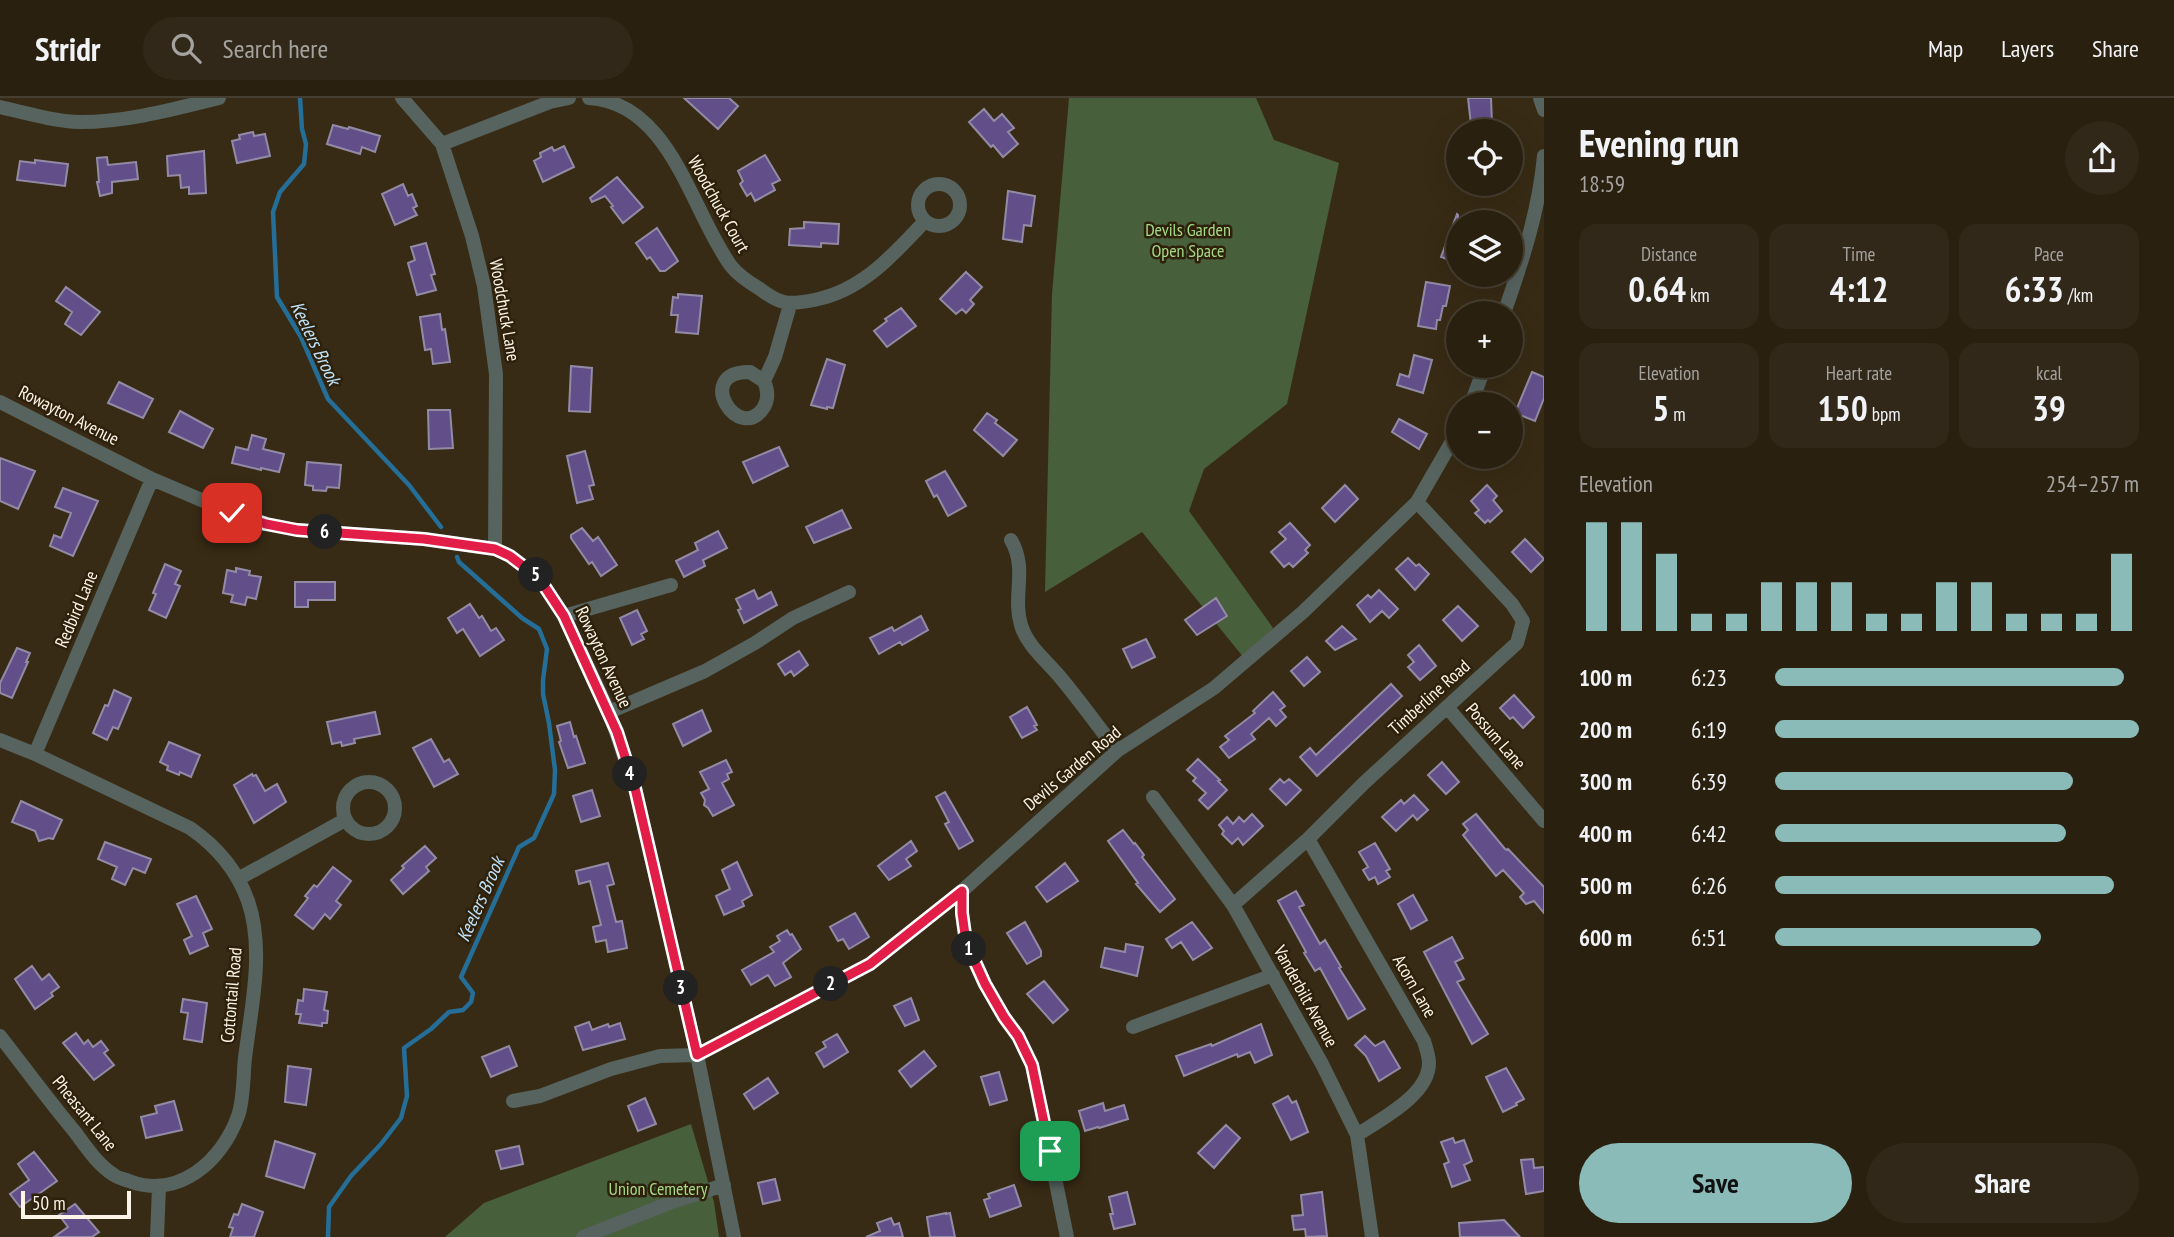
<!DOCTYPE html>
<html lang="en">
<head>
<meta charset="utf-8">
<style>
	:root { --surface:#2a2010; --page:#322819; --text:#f1f3f6; --muted:#a5a39f; --line:#463e30; --accent:#8bbbb9 }
	body { margin:0; font-family:"PT Sans Narrow",sans-serif; background:var(--page); color:var(--text); height:100vh; display:flex; flex-direction:column; font-size:26px; white-space:nowrap }
	* { box-sizing:border-box; margin:0 }
	p { font-size:23px; color:var(--muted) }
	.icon { flex:none; width:38px; height:38px; fill:none; stroke:currentColor; stroke-width:2; stroke-linecap:round; stroke-linejoin:round }
	.map { position:relative; flex:1; overflow:hidden }
	.side { display:flex; flex-direction:column; background:var(--surface); width:630px }
	.side>* { flex:none }
	.tools { position:absolute; left:1446px; top:21px; display:grid; gap:14px }
	.tools a { display:grid; place-items:center; width:77px; height:77px; border-radius:50%; background:var(--surface); box-shadow:0 7px 28px #0002,0 0 0 2px var(--line); font-size:35px }
	.scale { position:absolute; left:21px; bottom:18px; width:110px; box-sizing:border-box; padding-left:7px; border:4px solid #fcf4e6; border-top:0; font-size:19px; line-height:24px; white-space:nowrap; color:#fcf4e6; -webkit-text-stroke:5px #2e210b; paint-order:stroke }
	.pin { position:absolute; display:grid; place-items:center; width:60px; height:60px; color:#fff; margin:-30px; border-radius:14px; box-shadow:0 4px 10px #0006 }
	.km { position:absolute; width:35px; height:35px; margin:-18px; border-radius:50%; background:#222; color:#fff; font-size:19px; line-height:35px; text-align:center }
	.round { display:grid; place-items:center; flex:none; width:74px; height:74px; border-radius:37px; background:var(--page) }
	.head { display:flex; align-items:center; justify-content:space-between; height:119px; padding:0 35px }
	h1 { font-size:38px; font-weight:700; line-height:52px }
	.metrics { display:grid; grid-template-columns:repeat(3,1fr); gap:10px; height:119px; padding:7px 35px }
	.metrics div { display:grid; align-content:center; border-radius:18px; background:var(--page); text-align:center }
	.metrics b { font-size:35px; font-weight:700 }
	.metrics small { font-size:19px; font-weight:400 }
	.metrics p { font-size:19px }
	.chart { height:196px; padding:14px 35px }
	.chart p { display:flex; justify-content:space-between }
	.chart svg { width:100%; height:126px; margin-top:7px; stroke:var(--accent); stroke-width:6 }
	.button { display:flex; gap:14px; margin-top:auto; padding:14px 35px }
	.button a { flex:1; height:80px; border-radius:42px; background:var(--accent); color:#111; font-size:28px; font-weight:700; line-height:80px; text-align:center }
	.button a+a { background:var(--page); color:var(--text) }
	ul { padding:0 35px; list-style:none; font-size:23px }
	li { display:grid; grid-template-columns:112px 84px 1fr; align-items:center; height:52px }
	li i { height:18px; border-radius:9px; background:var(--accent) }
	header { display:flex; align-items:center; gap:42px; box-sizing:border-box; height:98px; padding:0 35px; background:var(--surface); border-bottom:2px solid var(--line) }
	header strong { font-size:33px }
	nav { display:flex; gap:38px; margin-inline-start:auto; font-size:24px }
	.search { width:490px; height:63px; background:var(--page); display:flex; align-items:center; gap:18px; box-sizing:border-box; padding:0 24px; border-radius:38px; color:var(--muted); font-size:26px }
	main { display:flex; flex:1; min-height:0 }
	.map>svg:first-child { display:block }
	.green { fill:#485f3b }
	.lines { fill:none; stroke-linecap:round; stroke-linejoin:round }
	.stream { stroke:#246e97; stroke-width:4.5 }
	.building { fill:#624e89; stroke:#938ba6; stroke-width:2 }
	.minor { stroke:#56635e; stroke-width:14 }
	.route-casing { stroke:#fff; stroke-width:14 }
	.route { stroke:#e11d48; stroke-width:9 }
	.labels { text-anchor:middle; dominant-baseline:central; stroke-width:5; stroke-linejoin:round; paint-order:stroke }
	.street-label { font-size:18px; fill:#fcf4e6; stroke:#2e210b }
	.park-label { font-size:18px; fill:#a5db86; stroke:#2e210b }
	.water-label { font-size:19px; font-style:italic; fill:#bfe2fb; stroke:#2e210b }
</style>
</head>
<body>
<header>
<strong>Stridr</strong>
<div class="search"><svg class="icon" aria-label="search" viewBox="0 0 24 24"><circle cx="10" cy="10" r="6"/><path d="M15 15l6 6"/></svg>Search here</div>
<nav><a>Map</a><a>Layers</a><a>Share</a></nav>
</header>
<main>
<div class="map">
<svg width="1544" height="1139" viewBox="0 0 1544 1139">
	<rect width="100%" height="100%" fill="#382b15"/>
	<path class="green" d="M1069,0h187l18,42 65,23 -52,241 -83,65 -15,42 84,117 -29,30 -102,-126 -97,60 7,-298z
		M691,1026l23,78 5,35h-274l39,-34z"/>
	<g class="lines">
		<path class="stream" d="M300,0l2,31 4,15 -2,20 -24,28 -7,20 4,85 24,40 27,62 81,86 32,42
			M328,1139l1,-30 22,-31 30,-32 20,-26 6,-22 -3,-48 27,-19 18,-17 14,-2 8,-8 2,-9 -12,-16 58,-130 15,-9 20,-44 1,-24 -6,-47 -6,-29v-14l4,-31 -8,-20 -17,-11 -63,-56 -2,-5"/>
	</g>
	<path class="building" d="M684,0h45l9,8 -20,23z
		M1468,0h23l1,25 -21,2z
		M984,11l10,12 8,-7 12,14 -6,4 10,12 -15,13 -10,-12 -2,2 -22,-25z
		M333,27l15,4 1,-2 31,9 -5,16 -13,-5 -2,7 -33,-10z
		M253,34l1,4 11,-2 5,22 -33,7 -5,-22 8,-2 -1,-4z
		M564,48l10,21 -31,15 -9,-21 7,-4 -1,-4 12,-6 2,4z
		M204,53l2,42 -17,1v-7l-8,1 -1,-13 -12,1 -1,-20z
		M765,57l15,25 -8,4 3,6 -20,11 -4,-8 -4,3 -7,-12 3,-3 -5,-10z
		M107,59l1,8 28,-3 2,17 -26,3v11l-12,3 -3,-14h2l-2,-24z
		M35,62l33,4 -3,22 -48,-6 3,-19 15,2z
		M617,79l26,30 -20,16 -12,-16 2,-1 -8,-10 -13,6 -2,-4z
		M403,86l5,12 4,-2 5,12 -4,2 4,7 -22,10 -13,-31z
		M1008,93l27,5 -4,30 -7,-1 -2,17 -19,-3z
		M1457,116l1,1v48l-17,-6z
		M804,124l35,2 -1,20 -17,-1v4l-32,-2 1,-16 14,-1z
		M657,130l21,33 -13,10h-5l-10,-14 -3,2 -11,-16z
		M426,145l9,31 -4,1 5,15 -19,5 -9,-32 7,-3 -4,-13z
		M966,174l16,15 -12,13 4,4 -8,9 -4,-4 -6,5 -16,-15z
		M1426,184l24,4 -4,20h-3l-3,14h-3l-1,9 -18,-3z
		M66,189l34,25 -19,23 -16,-11 7,-12 -16,-11z
		M678,196l24,2 -4,38 -22,-2 2,-17h-7l2,-18 5,1z
		M901,210l15,18 -29,21 -13,-16 13,-10 -2,-2z
		M440,216l2,16 3,-1 5,33 -17,2 -2,-15 -6,1 -5,-33z
		M1414,257l18,5 -9,33 -26,-8 3,-11 9,3z
		M827,261l18,6 -12,43 -6,-1v2l-16,-4z
		M571,268l21,2 -2,44 -21,-1z
		M1532,274l12,5v21l-9,23 -20,-8z
		M119,284l34,17 -10,19 -35,-15z
		M428,312h22l3,38 -24,1z
		M180,313l33,18 -10,19 -34,-16z
		M987,315l10,7 -2,3 22,17 -14,16 -29,-26z
		M1399,321l28,15 -8,15 -27,-17z
		M252,337l14,4 -3,10 21,5 -5,18 -18,-4v2l-29,-7 4,-16 12,3z
		M779,349l9,19 -35,17 -10,-21z
		M585,353l9,34 -5,1 4,13 -16,4 -10,-47z
		M0,360l35,13 -17,38 -18,-8z
		M307,364l34,3 -2,23 -12,-1 -1,4 -13,-1v-4l-8,-1z
		M945,373l21,35 -18,10 -11,-21 -3,2 -8,-16z
		M1345,387l13,14 -23,23 -13,-14z
		M1487,387l10,11 -4,4 9,11 -12,11 -2,-2 -3,3 -10,-10 4,-3 -8,-9z
		M63,390l35,13 -25,55 -23,-10 4,-11 7,3 10,-25 -16,-6z
		M842,412l9,18 -37,15 -8,-16z
		M1290,425l20,22 -5,5 3,3 -15,14 -4,-4 -5,4 -13,-15 15,-13 -7,-7z
		M582,430l11,13 5,-4 19,28 -16,11 -9,-14 -3,2 -18,-26v-3z
		M718,433l9,17 -24,12 2,6 -21,11 -8,-16 22,-11 -3,-7z
		M1525,441l19,20 -13,13 -19,-20z
		M1408,460l8,8 3,-2 10,10 -14,16 -19,-21z
		M165,466l16,7 -6,13 5,2 -14,32 -17,-8 7,-16 -3,-1z
		M236,470l14,3 -1,4 12,2 -5,22 -9,-2 -2,8 -14,-3 2,-7 -10,-2 4,-23 9,2z
		M295,484h40v18h-27v7h-13z
		M754,492l4,9 13,-7 6,13 -33,18 -6,-13 3,-1 -5,-10z
		M1379,492l19,19 -9,9 -7,-7 -12,11 -13,-17 11,-10 3,3z
		M1216,500l11,18 -30,19 -12,-15z
		M470,506l9,14 3,-2 9,15 5,-3 8,12 -24,16 -17,-27 -6,4 -9,-15z
		M1458,508l20,20 -16,15 -19,-21z
		M637,512l10,21 -6,3 3,5 -12,6 -12,-27z
		M921,518l7,14 -26,15 -2,-3 -21,12 -9,-16 22,-11 2,4z
		M1342,528l14,13 -21,11 -9,-9z
		M1146,541l9,18 -23,11 -9,-19z
		M1419,547l17,21 -16,14 -12,-13 6,-5 -6,-7z
		M17,550l13,5 -4,9h2l-16,36 -12,-5v-10z
		M799,553l9,14 -14,11 -3,-5 -6,4 -7,-11z
		M1307,559l13,15 -16,14 -13,-15z
		M1391,586l11,12 -85,80 -17,-19 10,-9 6,7z
		M114,592l17,8 -13,31 -5,-2 -6,13 -14,-7 12,-28 3,1z
		M1273,594l12,14 -5,4 6,7 -10,9 -7,-8 -18,16 4,5 -26,19 -9,-11 9,-7 -4,-4 30,-23 -2,-2z
		M1514,597l20,22 -11,11 -10,-11 -3,2 -10,-11z
		M1027,609l10,18 -3,1 3,4 -15,8 -12,-21z
		M702,612l9,21 -28,15 -10,-22z
		M375,614l5,22 -26,5 1,4 -13,3 -1,-4 -9,2 -5,-22z
		M570,624l4,15 2,-1 9,27 -17,5 -9,-26 2,-1 -4,-15z
		M431,641l13,23 5,-3 9,15 -24,13 -21,-39z
		M169,644l31,13 -9,22 -11,-5 -1,3 -12,-5 1,-4 -8,-4z
		M1198,661l22,21 -2,1 9,9 -19,19 -9,-9 7,-7 -13,-12 3,-3 -9,-8z
		M726,662l6,12 -5,2 2,5 -7,4 12,22 -21,11 -5,-8 -4,-3 1,-5 -4,-7 8,-4 -9,-17z
		M1442,664l17,20 -13,12 -18,-19z
		M252,676l1,2 3,-1 9,16 12,-7 9,18 -32,21 -20,-38z
		M1280,681l4,4 5,-4 12,11 -15,15 -16,-16z
		M592,692l8,26 -19,6 -8,-26z
		M945,694l28,49 -14,8 -14,-25 4,-2 -13,-25z
		M1414,697l14,15 -11,10 -4,-5 -17,16 -14,-14 19,-17 3,4z
		M21,703l41,19 -9,19 -4,-1 -10,3 -4,-10 -23,-9z
		M1252,716l11,12 -20,19 -5,-7 -6,6 -10,-10 2,-3 -5,-6 8,-8 6,7 6,-7 5,5z
		M1476,716l29,35 2,1 1,-1 36,38v26l-10,-12 -8,3 -6,-7 4,-4 -21,-23 -7,6 -33,-41 5,-5 -5,-6z
		M1123,732l11,14 1,-1 9,12 -2,2 33,42 -15,13 -24,-28 2,-1 -30,-42z
		M911,743l6,10 -11,8 5,7 -22,14 -11,-14z
		M105,744l46,17 -6,14 -12,-5 -8,17 -13,-6 5,-12 -19,-8z
		M1375,745l15,26 -4,2 4,6 -12,7 -3,-7 -6,3 -6,-10 5,-3 -9,-15z
		M425,748l11,12 -10,9 3,4 -26,23 -12,-14 13,-12 -2,-2z
		M737,764l15,33 -10,6 2,5 -20,9 -8,-19 14,-7 -8,-19z
		M608,765l6,21 -7,2 9,36 6,-1 5,27 -19,4 -2,-12 -10,2 -3,-15 8,-2 -11,-44 -11,3 -3,-13z
		M1065,765l13,18 -31,21 -11,-15z
		M333,769l18,14 -15,20 5,4 -11,14 -5,-5 -12,15 -18,-14 13,-17 -3,-2 9,-11 3,2z
		M1296,793l8,14 -5,2 21,37 5,-4 16,27 -2,1 26,41 -17,10 -28,-51 -5,3 -11,-18 2,-1 -28,-51z
		M1413,797l14,25 -16,9 -13,-25z
		M196,798l16,33 -9,4 5,13 -18,8 -6,-14 8,-4 -15,-32z
		M855,815l14,24 -20,12 -6,-10 -5,2 -8,-14z
		M1025,824l16,29v5l-14,8 -20,-31z
		M1192,824l20,26 -19,12 -12,-18 -9,6 -6,-9z
		M787,832l3,5 2,-1 9,15 -18,14 8,14 -16,9 -7,-11 -17,10 -9,-15 32,-18 -4,-5 10,-6 -3,-5z
		M1452,839l11,21 -8,4 9,17 -7,3 31,52 -16,10 -48,-92z
		M1126,846l17,3 -6,29 -36,-9 4,-19 20,4z
		M32,868l10,14 7,-6 10,13 -8,6 2,3 -18,13 -20,-30z
		M1044,883l24,29 -15,13 -26,-29z
		M304,891l23,3 -3,18 4,1 -1,12h-5v3l-23,-3 2,-9h-5l2,-14 5,1z
		M911,900l8,22 -14,6 -11,-20z
		M183,901l24,4 -5,39 -18,-3 4,-26 -7,-1z
		M589,924l3,8 16,-6 1,3 11,-4 5,16 -42,11 -8,-23z
		M1261,926l11,31 -17,8 -5,-11 -12,5 -1,-3 -53,22 -8,-20 35,-12 1,2z
		M76,935l8,11 4,-4 5,7 8,-6 7,9 -4,3 10,12 -20,15 -31,-37z
		M837,936l11,18 -24,15 -8,-14 10,-6 -3,-5z
		M1365,938l10,10 9,-5 16,27 -21,13 -13,-25 -11,-11z
		M509,948l8,20 -26,11 -9,-20z
		M924,953l12,15 -25,21 -12,-16z
		M288,968l23,3 -5,36 -21,-3z
		M1506,970l18,31 -8,4 1,2 -14,7 -17,-35z
		M999,974l8,28 -17,5 -9,-28z
		M768,980l10,15 -24,16 -10,-15z
		M1288,998l4,7 4,-2 12,31 -17,8 -18,-36z
		M645,1000l11,26 -18,7 -10,-25z
		M174,1003l8,29 -36,8 -5,-21 16,-4 -2,-7z
		M1103,1005l2,8 19,-6 4,14 -29,9 -1,-1 -13,4 -6,-20z
		M1226,1027l14,13 -26,30 -16,-15z
		M1453,1040l2,5 9,-3 8,21 -8,4 6,15 -18,7 -8,-23 5,-2 -8,-20z
		M275,1043l40,13 -11,34 -38,-12z
		M519,1048l4,18 -22,5 -5,-18z
		M34,1054l23,29 -37,26 -10,-13 19,-14 -11,-16z
		M1533,1061l1,9 10,-1v24l-18,3 -5,-34z
		M775,1081l5,21 -17,4 -5,-21z
		M1014,1087l7,21 -31,11 -6,-17 6,-2 -2,-4z
		M1127,1094l8,32 -21,5 -4,-15h3l-4,-17z
		M1322,1094l5,44 -21,1 -1,-8 -11,1 -2,-14 11,-1 -2,-20z
		M75,1106l24,28 -7,5h-38l14,-10 -9,-12z
		M242,1106l21,8 -9,25h-24l3,-9 -4,-1 5,-13 4,1z
		M946,1115v1l4,-1 5,24h-25l-3,-20z
		M891,1120l3,7 5,-2 4,14h-37l14,-6 -3,-8z
		M1504,1122l16,17h-60l-1,-14z"/>
	<g class="lines">
		<path class="minor" d="M402,0l40,46 30,92 12,50 12,88 -1,175
			M589,0c82,5 102,113 142,168 7,9 19,17 29,23 21,16 29,16 54,11 48,-9 79,-45 111,-79
			M1540,0l4,12
			M0,9c26,6 53,14 80,15 47,0 94,-13 139,-24
			M442,46l108,-42 19,-4
			M918 107a21 21 0 1 1 42 0a21 21 0 1 1-42 0Z
			M1504,215c18,-51 35,-102 40,-157
			M764,283l-14,-9c-58,-1 -11,74 14,35 5,-9 4,-17 0,-26l11,-24 15,-52
			M0,304l152,77 80,34 34,11 31,6 127,9 71,10 15,7 29,22 25,38 45,96 26,76 62,267 37,182
			M1471,306l14,-38
			M1011,442c17,29 1,56 10,85 6,21 26,36 39,52 20,24 38,49 57,74
			M564,518l107,-31
			M1447,609l97,114
			M609,614l96,-41 50,-28 38,-25 56,-26
			M0,642l35,14 155,74c26,18 47,42 58,73 17,49 3,107 -3,157 -2,18 -1,41 -7,58 -16,45 -60,84 -109,65 -5,-2 -11,-3 -15,-6 -16,-10 -28,-28 -39,-43 -26,-31 -50,-64 -75,-96
			M35,656l117,-275
			M343 710a26 26 0 1 1 52 0a26 26 0 1 1-52 0Z
			M1153,699l80,108 89,159 35,71 15,102
			M1308,741l116,202c2,7 5,15 5,22 0,32 -48,56 -72,72
			M238,781l107,-59
			M962,793v22l4,29 19,42 19,33 14,19 14,29 35,172
			M1233,807l75,-66 56,-56 153,-140 6,-22 -11,-17 -95,-102
			M1133,929l140,-52
			M513,1003l27,-5 71,-27 49,-13 37,-1 173,-91 92,-73 155,-140 97,-63 89,-76 114,-110 41,-71
			M157,1139l2,-50
			M583,1139l89,-35 52,-17"/>
	</g>
	<g class="lines">
		<defs>
			<path id="route" d="M232,415l34,11 31,6 127,9 71,10 15,7 29,22 25,38 53,116 18,56 62,267 173,-91 92,-73v22l4,29 19,42 19,33 14,19 14,29 18,86"/>
		</defs>
		<use href="#route" class="route-casing"/>
		<use href="#route" class="route"/>
	</g>
	<g class="labels">
		<g class="street-label">
			<text transform="translate(719 106) rotate(61)">Woodchuck Court</text>
			<text transform="translate(505 212) rotate(80)">Woodchuck Lane</text>
			<text transform="translate(69 317) rotate(27)">Rowayton Avenue</text>
			<text transform="translate(76 511) rotate(-67)">Redbird Lane</text>
			<text transform="translate(604 559) rotate(65)">Rowayton Avenue</text>
			<text transform="translate(1429 599) rotate(-42)">Timberline Road</text>
			<text transform="translate(1496 638) rotate(49)">Possum Lane</text>
			<text transform="translate(1072 670) rotate(-40)">Devils Garden Road</text>
			<text transform="translate(1415 888) rotate(60)">Acorn Lane</text>
			<text transform="translate(231 897) rotate(-85)">Cottontail Road</text>
			<text transform="translate(1306 898) rotate(61)">Vanderbilt Avenue</text>
			<text transform="translate(85 1015) rotate(51)">Pheasant Lane</text>
		</g>
		<g class="park-label">
			<text x="1188" y="131">Devils Garden<tspan x="1188" dy="21">Open Space</tspan></text>
			<text x="658" y="1090">Union Cemetery</text>
		</g>
		<g class="water-label">
			<text transform="translate(316 245) rotate(64)">Keelers Brook</text>
			<text transform="translate(480 801) rotate(-66)">Keelers Brook</text>
		</g>
	</g>
</svg>
<div class="tools">
<a><svg class="icon" aria-label="locate" viewBox="0 0 24 24"><circle cx="12" cy="12" r="6"/><path d="M12 2v4M12 18v4M2 12h4M18 12h4"/></svg></a>
<a><svg class="icon" aria-label="layers" viewBox="0 0 24 24"><path d="M12 4l9 5-9 5-9-5zM3 14l9 5 9-5"/></svg></a>
<a>+</a>
<a>−</a>
</div>
<div class="scale">50 m</div>
<div class="pin" style="left:1050px;top:1053px;background:#1e9e55"><svg class="icon" aria-label="arrive" viewBox="0 0 24 24"><path d="M6 21V4h12l-3 4 3 4H6"/></svg></div>
<div class="pin" style="left:232px;top:415px;background:#d93025"><svg class="icon" aria-label="check" viewBox="0 0 24 24"><path d="M5 12l5 5 9-10"/></svg></div>
<b class="km" style="left:969px;top:851px">1</b>
<b class="km" style="left:831px;top:886px">2</b>
<b class="km" style="left:681px;top:890px">3</b>
<b class="km" style="left:630px;top:676px">4</b>
<b class="km" style="left:536px;top:477px">5</b>
<b class="km" style="left:325px;top:434px">6</b>
</div>
<section class="side">
<div class="head"><div><h1>Evening run</h1><p>18:59</p></div><a class="round"><svg class="icon" aria-label="share" viewBox="0 0 24 24"><path d="M12 15V3M7 8l5-5 5 5M5 13v7h14v-7"/></svg></a></div>
<div class="metrics">
<div><p>Distance</p><b>0.64<small> km</small></b></div>
<div><p>Time</p><b>4:12</b></div>
<div><p>Pace</p><b>6:33<small> /km</small></b></div>
</div>
<div class="metrics">
<div><p>Elevation</p><b>5<small> m</small></b></div>
<div><p>Heart rate</p><b>150<small> bpm</small></b></div>
<div><p>kcal</p><b>39</b></div>
</div>
<div class="chart"><p><span>Elevation</span>254–257 m</p>
<svg viewBox="0 0 160 44" preserveAspectRatio="none"><path d="M5 44V6M15 44V6M25 44V17M35 44V38M45 44V38M55 44V27M65 44V27M75 44V27M85 44V38M95 44V38M105 44V27M115 44V27M125 44V38M135 44V38M145 44V38M155 44V17"/></svg>
</div>
<ul>
<li><b>100 m</b>6:23<i style="width:96%"></i></li>
<li><b>200 m</b>6:19<i style="width:100%"></i></li>
<li><b>300 m</b>6:39<i style="width:82%"></i></li>
<li><b>400 m</b>6:42<i style="width:80%"></i></li>
<li><b>500 m</b>6:26<i style="width:93%"></i></li>
<li><b>600 m</b>6:51<i style="width:73%"></i></li>
</ul>
<div class="button"><a>Save</a><a>Share</a></div>
</section>
</main>
</body>
</html>
